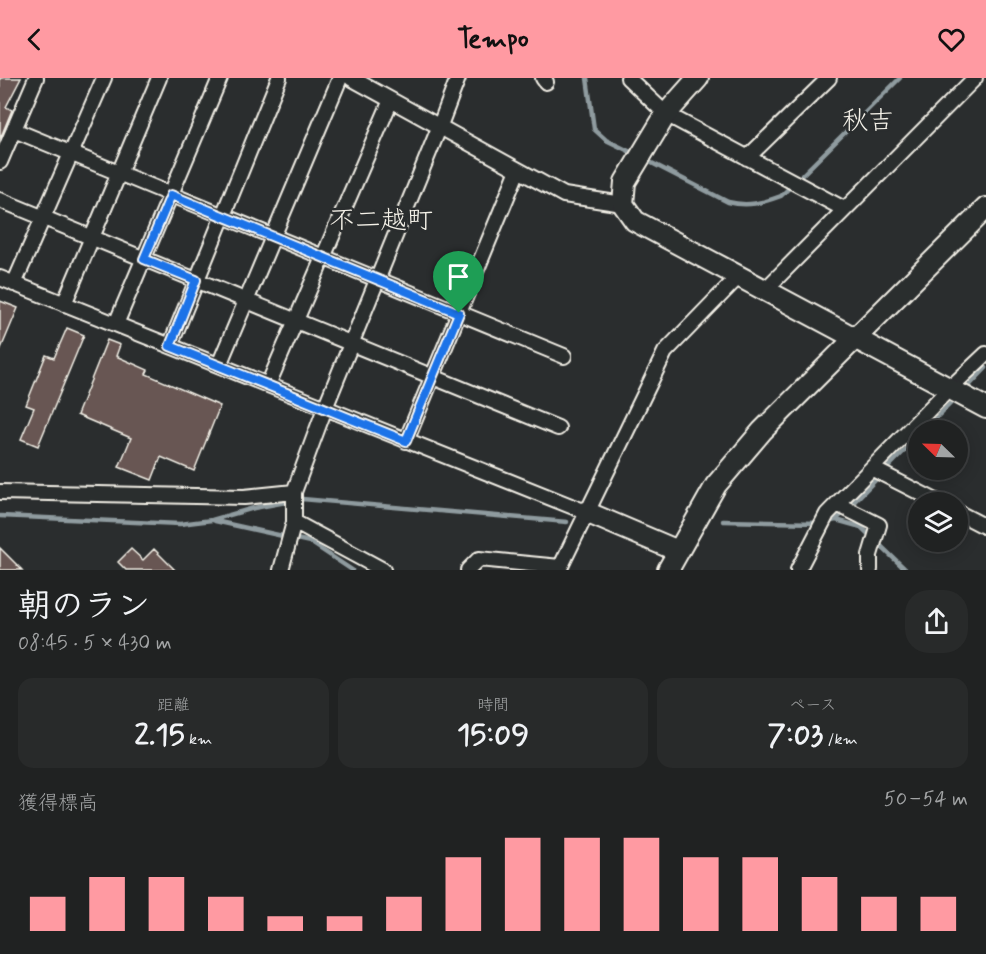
<!DOCTYPE html>
<html lang="ja">
<head>
<meta charset="utf-8">
<style>
	:root { --surface:#202222; --page:#282a2a; --text:#f1f3f6; --muted:#a2a4a5; --line:#3d3f40; --accent:#ff9aa2 }
	body { margin:0; font-family:Mynerve,"Klee One",sans-serif; background:var(--page); color:var(--text); height:100vh; display:flex; flex-direction:column; font-size:22px; white-space:nowrap }
	* { box-sizing:border-box; margin:0 }
	p { font-size:20px; color:var(--muted) }
	.icon { flex:none; width:33px; height:33px; fill:none; stroke:currentColor; stroke-width:2; stroke-linecap:round; stroke-linejoin:round }
	.map { position:relative; height:492px; overflow:hidden }
	.details { display:flex; flex-direction:column; background:var(--surface); flex:1 }
	.details>* { flex:none }
	.needle { width:39px; rotate:293deg }
	.tools { position:absolute; left:908px; top:342px; display:grid; gap:12px }
	.tools a { display:grid; place-items:center; width:60px; height:60px; border-radius:50%; background:var(--surface); box-shadow:0 3px 15px #0003,0 0 0 2px var(--line); font-size:30px }
	.pin { position:absolute; display:grid; place-items:center; width:51px; height:51px; color:#fff; margin:-62px -26px; border-radius:50% 50% 50% 0; rotate:-45deg; box-shadow:0 0 6px #0007 }
	.pin .icon { rotate:45deg }
	.round { display:grid; place-items:center; flex:none; width:63px; height:63px; border-radius:24px; background:var(--page) }
	.head { display:flex; align-items:center; justify-content:space-between; height:102px; padding:0 18px }
	h1 { font-size:33px; font-weight:700; line-height:45px }
	.metrics { display:grid; grid-template-columns:repeat(3,1fr); gap:9px; height:102px; padding:6px 18px }
	.metrics div { display:grid; align-content:center; border-radius:15px; background:var(--page); text-align:center }
	.metrics b { font-size:30px; font-weight:700 }
	.metrics small { font-size:16px; font-weight:400 }
	.metrics p { font-size:16px }
	.chart { height:168px; padding:12px 18px }
	.chart p { display:flex; justify-content:space-between }
	.chart svg { width:100%; height:108px; margin-top:6px; stroke:var(--accent); stroke-width:6 }
	header { display:flex; justify-content:space-between; align-items:center; height:78px; padding:0 18px; background:var(--accent); color:#111; font-size:27px; font-weight:700 }
	.map>svg:first-child { display:block }
	.lines { fill:none; stroke-linecap:round; stroke-linejoin:round }
	.stream { stroke:#8f9b9f; stroke-width:4.5 }
	.building { fill:#685652; stroke:#f4f1e8; stroke-width:1.5 }
	.street-casing { stroke:#f4f1e8; stroke-width:18 }
	.secondary-casing { stroke:#f4f1e8; stroke-width:24 }
	.street { stroke:#2a2d2e; stroke-width:14 }
	.secondary { stroke:#2a2d2e; stroke-width:20 }
	.route-casing { stroke:#fff; stroke-width:12 }
	.route { stroke:#1a73e8; stroke-width:8 }
	.labels { text-anchor:middle; dominant-baseline:central; stroke-width:5; stroke-linejoin:round; paint-order:stroke }
	.neighbourhood-label { font-size:26px; fill:#f4f1e8; stroke:#2a2d2e }
</style>
</head>
<body>
<header><svg class="icon" aria-label="back" viewBox="0 0 24 24"><path d="M15 5l-7 7 7 7"/></svg>Tempo<svg class="icon" aria-label="heart" viewBox="0 0 24 24"><path d="M12 20l-8-8c-3-5 5-10 8-4 3-6 11-1 8 4z"/></svg></header>
<div class="map">
<svg width="986" height="492" viewBox="0 0 986 492">
	<rect width="100%" height="100%" fill="#2a2d2e"/>
	<filter id="ink" filterUnits="userSpaceOnUse"><feTurbulence type="fractalNoise" baseFrequency=".0167" numOctaves="2"/><feDisplacementMap in="SourceGraphic" scale="12" xChannelSelector="R" yChannelSelector="G"/><feConvolveMatrix kernelMatrix="1 2 1 2 8 2 1 2 1" color-interpolation-filters="sRGB"/></filter>
	<g filter="url(#ink)">
		<g class="lines">
			<path class="stream" d="M587,0l7,51 12,11 31,15
				M644,81l84,43c20,5 34,1 53,-6l119,-118
				M965,312l21,-22
				M924,352l32,-32
				M0,438l180,8 32,-4 42,-12 48,-9 265,23
				M836,442l25,7 45,43
				M215,443l95,21 42,28
				M723,443l96,2
				M827,444l9,-2 82,-83"/>
		</g>
		<path class="building" d="M0,0h21l-15,29 6,3 -12,29z
			M0,223l18,7 -18,43z
			M67,250l17,7 -46,111 -17,-7 13,-31 -8,-3 20,-50 8,3z
			M107,262l13,5 -4,11 32,14 -2,4 74,32 -26,65 -33,-14 -9,23 -33,-13 12,-29 -54,-23z
			M0,470l22,22h-22z
			M131,471l12,11 11,-11 21,21h-49l-8,-8z"/>
		<g class="lines">
			<defs>
				<path id="street" d="M351,0l213,117 59,9
					M543,0l3,4
					M628,0l38,36 178,95
					M14,52l550,226
					M747,80l82,-80
					M0,84l36,-84
					M0,122l558,228
					M0,200l586,234
					M14,206l90,-206
					M764,213l211,-213
					M64,226l95,-226
					M116,246l104,-246
					M170,268l109,-268
					M219,287l121,-287
					M268,307l123,-285
					M406,363l112,-271
					M873,391l65,33
					M0,414l244,5 50,-5
					M837,426l42,21 -9,30v15
					M957,434l29,15
					M294,444l89,48
					M281,492l13,-48v-30l31,-84 114,-280 19,-50
					M468,492l11,-11 81,8
					M559,492l106,-218 74,-76
					M798,492l29,-56 122,-125 37,-35"/>
				<path id="secondary" d="M698,0l-32,36 -41,68 -2,22 12,17 351,187
					M586,434l92,39
					M668,492l48,-85 46,-54 224,-223"/>
			</defs>
			<use href="#street" class="street-casing"/>
			<use href="#secondary" class="secondary-casing"/>
			<use href="#street" class="street"/>
			<use href="#secondary" class="secondary"/>
		</g>
	</g>
	<g class="lines" filter="url(#ink)">
		<defs>
			<path id="route" d="M171,117l288,118 -53,128 -236,-95 26,-66 -52,-21z"/>
		</defs>
		<use href="#route" class="route-casing"/>
		<use href="#route" class="route"/>
	</g>
	<g class="labels">
		<g class="neighbourhood-label">
			<text x="868" y="44">秋吉</text>
			<text x="381" y="143">不二越町</text>
		</g>
	</g>
</svg>
<div class="tools">
<a><svg class="needle" viewBox="-14 -14 28 28"><path d="M0-13l5 13h-10z" fill="#e53935"/><path d="M0 13l5-13h-10z" fill="#a2a4a5"/></svg></a>
<a><svg class="icon" aria-label="layers" viewBox="0 0 24 24"><path d="M12 4l9 5-9 5-9-5zM3 14l9 5 9-5"/></svg></a>
</div>
<div class="pin" style="left:459px;top:235px;background:#1e9e55"><svg class="icon" aria-label="arrive" viewBox="0 0 24 24"><path d="M6 21V4h12l-3 4 3 4H6"/></svg></div>
</div>
<section class="details">
<div class="head"><div><h1>朝のラン</h1><p>08:45 · 5 × 430 m</p></div><a class="round"><svg class="icon" aria-label="share" viewBox="0 0 24 24"><path d="M12 15V3M7 8l5-5 5 5M5 13v7h14v-7"/></svg></a></div>
<div class="metrics">
<div><p>距離</p><b>2.15<small> km</small></b></div>
<div><p>時間</p><b>15:09</b></div>
<div><p>ペース</p><b>7:03<small> /km</small></b></div>
</div>
<div class="chart"><p><span>獲得標高</span>50–54 m</p>
<svg viewBox="0 0 160 44" preserveAspectRatio="none"><path d="M5 44V30M15 44V22M25 44V22M35 44V30M45 44V38M55 44V38M65 44V30M75 44V14M85 44V6M95 44V6M105 44V6M115 44V14M125 44V14M135 44V22M145 44V30M155 44V30"/></svg>
</div>
</section>
</body>
</html>
